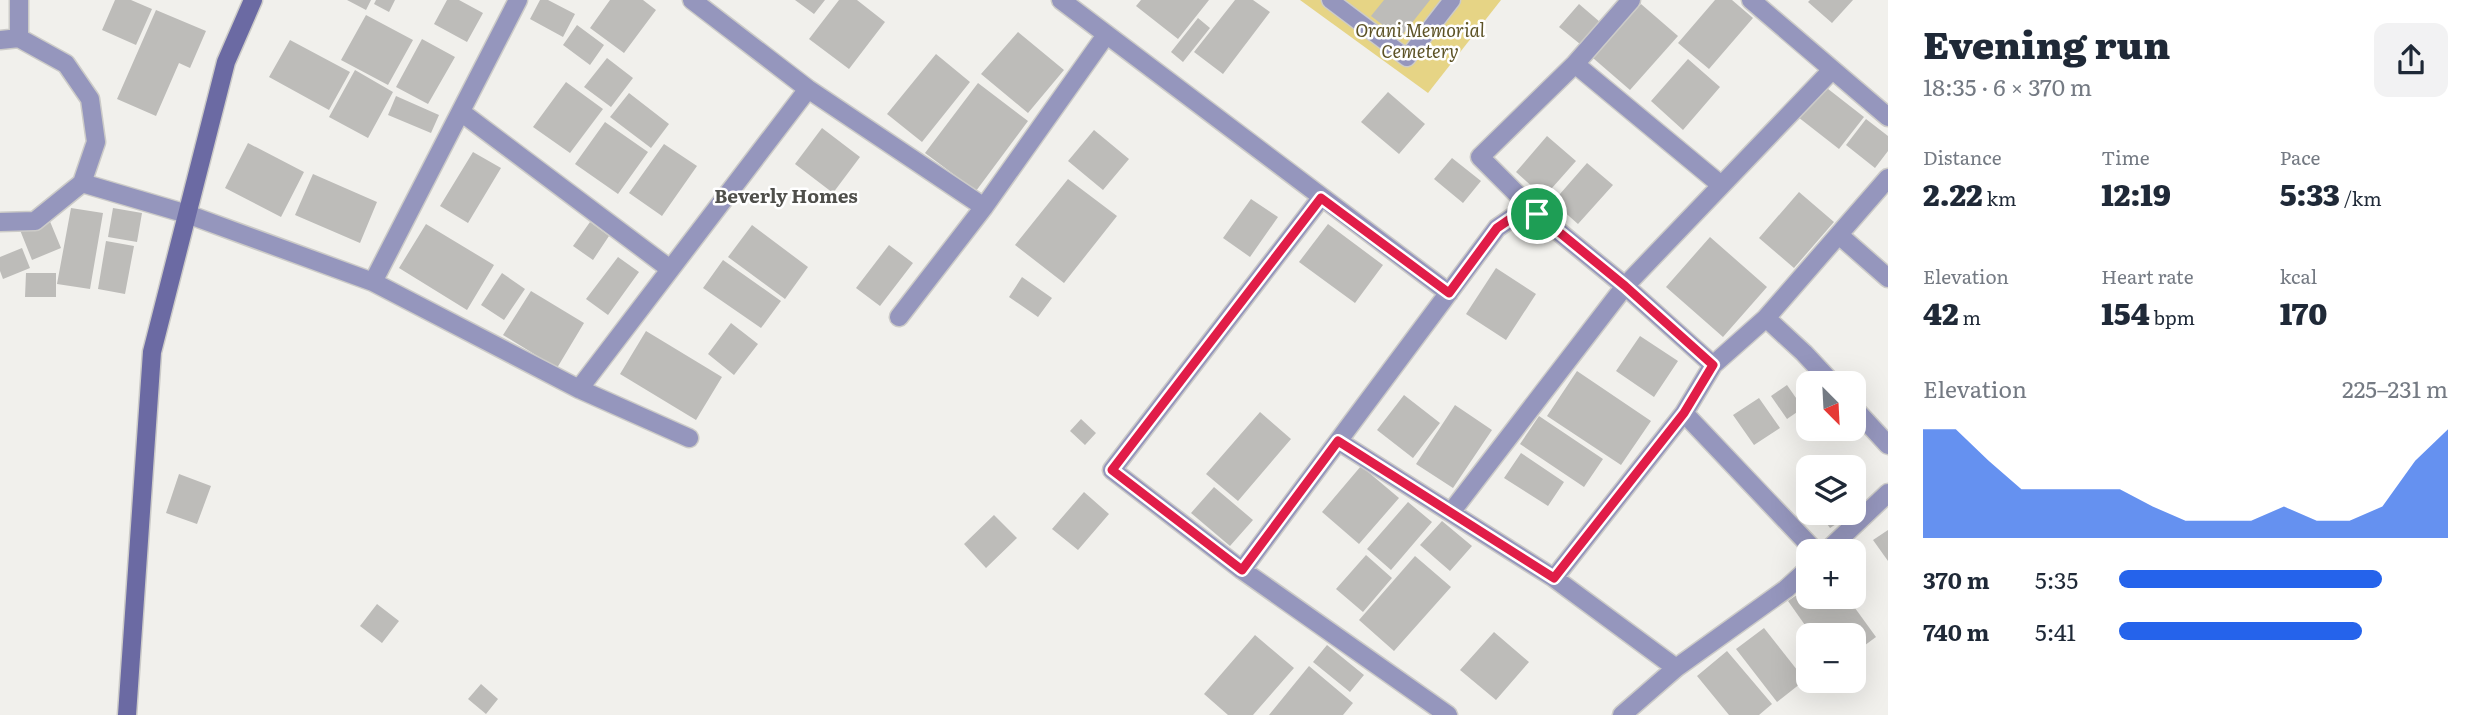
<!DOCTYPE html>
<html lang="en">
<head>
<meta charset="utf-8">
<style>
	:root { --surface:#fff; --page:#f2f2f3; --text:#1f2937; --muted:#747a83; --accent:#2563eb }
	body { margin:0; font-family:Literata,serif; background:var(--page); color:var(--text); height:100vh; display:flex; flex-direction:column; font-size:26px; white-space:nowrap }
	* { box-sizing:border-box; margin:0 }
	p { font-size:23px; color:var(--muted) }
	.icon { flex:none; width:38px; height:38px; fill:none; stroke:currentColor; stroke-width:2; stroke-linecap:round; stroke-linejoin:round }
	.map { position:relative; flex:1; overflow:hidden }
	.sheet { display:flex; flex-direction:column; background:var(--surface); width:595px }
	.sheet>* { flex:none }
	.needle { width:46px; rotate:156deg }
	.fabs { position:absolute; left:1796px; top:371px; display:grid; gap:14px }
	.fabs a { display:grid; place-items:center; width:70px; height:70px; border-radius:14px; background:var(--surface); box-shadow:0 7px 28px #0002; font-size:35px }
	.pin { position:absolute; display:grid; place-items:center; width:60px; height:60px; color:#fff; margin:-30px; border:4px solid #fff; border-radius:50%; box-shadow:0 2px 7px #0007 }
	.round { display:grid; place-items:center; flex:none; width:74px; height:74px; border-radius:14px; background:var(--page) }
	.summary { display:flex; align-items:center; justify-content:space-between; height:119px; padding:0 35px }
	h1 { font-size:38px; font-weight:800; line-height:52px }
	.figures { display:grid; grid-template-columns:repeat(3,1fr); gap:10px; height:119px; padding:7px 35px }
	.figures div { display:grid; align-content:center }
	.figures b { font-size:30px; font-weight:800 }
	.figures small { font-size:19px; font-weight:400 }
	.figures p { font-size:19px }
	.chart { height:196px; padding:14px 35px }
	.chart p { display:flex; justify-content:space-between }
	.chart svg { width:100%; height:126px; margin-top:7px; fill:var(--accent); opacity:.7 }
	ul { padding:0 35px; list-style:none; font-size:23px }
	li { display:grid; grid-template-columns:112px 84px 1fr; align-items:center; height:52px }
	li i { height:18px; border-radius:9px; background:var(--accent) }
	main { display:flex; flex:1; min-height:0 }
	.map>svg:first-child { display:block }
	.green { fill:#e6d485 }
	.building { fill:#bdbcb9 }
	.lines { fill:none; stroke-linecap:round; stroke-linejoin:round }
	.lane-casing { stroke:#cccbc8; stroke-width:19 }
	.street-casing { stroke:#cccbc8; stroke-width:21 }
	.secondary-casing { stroke:#cccbc8; stroke-width:21 }
	.lane { stroke:#9596bd; stroke-width:16 }
	.street { stroke:#9596bd; stroke-width:18 }
	.secondary { stroke:#6b6aa3; stroke-width:18 }
	.route-casing { stroke:#fff; stroke-width:14 }
	.route { stroke:#e11d48; stroke-width:9 }
	.labels { text-anchor:middle; dominant-baseline:central; stroke-width:5; stroke-linejoin:round; paint-order:stroke }
	.park-label { font-size:18px; font-style:italic; fill:#5d5327; stroke:#fff }
	.neighbourhood-label { font-size:19px; font-weight:bold; fill:#4f4f4b; stroke:#fff }
</style>
</head>
<body>
<main>
<div class="map">
<svg width="1888" height="715" viewBox="0 0 1888 715">
	<rect width="100%" height="100%" fill="#f1f0ec"/>
	<path class="green" d="M1300,0h201l-73,93z"/>
	<path class="building" d="M115,0h16l21,9 -16,36 -34,-15z
		M347,0h24l-5,10z
		M376,0h19l-6,12 -15,-8z
		M447,0h12l24,13 -16,29 -33,-18z
		M540,0h8l27,14 -12,23 -33,-18z
		M610,0h33l13,10 -32,43 -34,-25z
		M795,0h30l-11,14z
		M839,0h18l28,22 -36,47 -40,-30z
		M1141,0h68l-31,39 -42,-33z
		M1235,0h18l17,12 -47,62 -29,-22z
		M1384,0h46l-30,38 -29,-22z
		M1715,0h17l21,18 -44,51 -31,-26z
		M1810,0h43l-21,23 -24,-21z
		M1579,4l21,18 -20,22 -21,-17z
		M1641,4l37,32 -48,54 -37,-32z
		M156,10l50,21 -16,37 -11,-5 -23,53 -39,-17z
		M366,15l47,25 -25,45 -47,-25z
		M1198,18l12,10 -27,34 -12,-10z
		M577,25l27,20 -14,20 -27,-20z
		M1018,32l46,38 -36,43 -47,-39z
		M422,39l33,18 -27,47 -32,-17z
		M290,40l60,32 -21,38 -60,-33z
		M936,54l34,28 -48,60 -35,-28z
		M607,58l26,20 -22,29 -27,-20z
		M1688,59l32,28 -37,43 -32,-29z
		M355,70l38,22 -25,46 -39,-21z
		M566,82l37,27 -33,44 -37,-26z
		M978,83l50,38 -52,70 -51,-38z
		M1823,85l41,32 -25,32 -41,-32z
		M1388,92l37,32 -26,30 -38,-32z
		M629,93l40,31 -18,24 -41,-31z
		M396,96l43,19 -8,18 -43,-18z
		M1866,119l22,17v15l-13,17 -29,-23z
		M605,122l43,30 -30,42 -43,-30z
		M822,128l38,29 -27,36 -38,-29z
		M1094,130l35,29 -26,31 -35,-29z
		M1547,136l29,25 -32,36 -28,-25z
		M248,143l56,29 -23,45 -56,-29z
		M664,144l33,22 -35,50 -33,-23z
		M473,152l28,16 -33,55 -28,-17z
		M1452,158l29,23 -18,22 -29,-24z
		M1587,163l26,22 -35,39 -25,-22z
		M313,174l64,28 -17,41 -65,-28z
		M1068,179l49,37 -53,67 -49,-38z
		M1799,192l35,30 -40,46 -35,-30z
		M1251,199l27,18 -28,40 -27,-19z
		M71,208l32,5 -13,76 -33,-5z
		M113,208l29,5 -5,29 -29,-5z
		M49,219l12,29 -29,12 -12,-30z
		M590,222l19,14 -16,24 -20,-14z
		M426,224l68,41 -27,45 -68,-42z
		M1328,224l55,41 -28,38 -56,-41z
		M752,225l56,42 -23,32 -57,-42z
		M1710,237l57,50 -44,50 -57,-50z
		M106,241l28,5 -9,48 -27,-5z
		M889,245l24,18 -33,43 -24,-18z
		M22,248l8,20 -27,11 -3,-8v-14z
		M618,257l21,15 -31,43 -22,-16z
		M723,260l58,41 -20,27 -58,-40z
		M1496,268l40,26 -30,46 -40,-26z
		M26,273h30v24h-31z
		M502,273l23,16 -21,31 -23,-15z
		M1022,277l30,21 -14,19 -29,-20z
		M531,291l53,32 -27,45 -54,-33z
		M731,323l27,21 -24,31 -26,-21z
		M646,331l76,46 -26,43 -76,-46z
		M1640,336l38,25 -24,36 -38,-26z
		M1577,371l74,50 -30,44 -74,-49z
		M1787,385l16,23 -16,11 -16,-23z
		M1404,395l36,28 -27,35 -36,-28z
		M1759,398l21,30 -26,17 -21,-30z
		M1455,405l37,25 -39,58 -37,-24z
		M1260,412l31,27 -53,62 -32,-27z
		M1539,416l64,43 -19,28 -64,-43z
		M1081,419l15,14 -11,12 -15,-14z
		M1521,453l43,29 -16,24 -44,-28z
		M1361,466l38,32 -40,46 -37,-32z
		M179,474l32,12 -14,38 -31,-11z
		M1214,487l39,33 -23,26 -39,-33z
		M1084,492l25,22 -31,36 -26,-21z
		M1408,502l24,20 -41,48 -24,-21z
		M1819,513h34l-23,15z
		M994,515l23,23 -31,30 -22,-24z
		M1442,521l30,25 -22,25 -30,-26z
		M1888,530v31l-15,-21z
		M1366,555l26,23 -29,34 -27,-23z
		M1415,556l36,31 -57,64 -35,-31z
		M1808,587v10h39l29,40 -23,17v-19h-41l-24,-34z
		M377,604l22,17 -17,22 -22,-17z
		M1764,628l41,52 -28,22 -41,-53z
		M1494,632l35,30 -33,38 -36,-30z
		M1255,635l39,33 -41,47h-25l-24,-21z
		M1327,645l37,30 -14,17 -37,-30z
		M1727,651l45,53 -13,11h-30l-32,-39z
		M1309,666l44,37 -10,12h-74z
		M481,684l17,15 -12,15 -18,-15z"/>
	<g class="lines">
		<defs>
			<path id="lane" d="M1330,0l77,58 45,-58"/>
			<path id="street" d="M692,0l116,89 176,118
				M1061,0l388,293
				M1751,0l137,117
				M19,38v-38
				M0,40l19,-2 47,26 24,35 6,43 -14,41 -47,38 -35,1
				M1575,64l146,121
				M461,112l209,157
				M82,183l105,31 186,68 206,107 110,49
				M1321,198l-209,272 130,100 206,145
				M1537,214l-57,-57 95,-93 56,-64
				M1839,235l49,43
				M373,282l145,-282
				M899,317l85,-110 122,-172
				M1766,318l38,35 28,30
				M579,389l229,-300
				M1853,407l35,38
				M1684,413l131,138
				M1338,441l216,137 122,90
				M1452,511l173,-225 206,-215
				M1827,551l61,-58
				M1242,570l255,-342 16,-11 24,-3 88,72 88,79
				M1554,578l130,-165 29,-48 53,-47 122,-140
				M1622,715l54,-47 110,-79 22,-20"/>
			<path id="secondary" d="M127,715l25,-363 74,-290 27,-62"/>
		</defs>
		<use href="#lane" class="lane-casing"/>
		<use href="#street" class="street-casing"/>
		<use href="#secondary" class="secondary-casing"/>
		<use href="#lane" class="lane"/>
		<use href="#street" class="street"/>
		<use href="#secondary" class="secondary"/>
	</g>
	<g class="lines">
		<defs>
			<path id="route" d="M1321,198l128,95 48,-65 16,-11 24,-3 88,72 88,79 -29,48 -130,165 -216,-137 -96,129 -130,-100z"/>
		</defs>
		<use href="#route" class="route-casing"/>
		<use href="#route" class="route"/>
	</g>
	<g class="labels">
		<g class="park-label">
			<text x="1420" y="29">Orani Memorial<tspan x="1420" dy="21">Cemetery</tspan></text>
		</g>
		<g class="neighbourhood-label">
			<text x="786" y="195">Beverly Homes</text>
		</g>
	</g>
</svg>
<div class="fabs">
<a><svg class="needle" viewBox="-14 -14 28 28"><path d="M0-13l5 13h-10z" fill="#e53935"/><path d="M0 13l5-13h-10z" fill="#747a83"/></svg></a>
<a><svg class="icon" aria-label="layers" viewBox="0 0 24 24"><path d="M12 4l9 5-9 5-9-5zM3 14l9 5 9-5"/></svg></a>
<a>+</a>
<a>−</a>
</div>
<div class="pin" style="left:1537px;top:214px;background:#1e9e55"><svg class="icon" aria-label="arrive" viewBox="0 0 24 24"><path d="M6 21V4h12l-3 4 3 4H6"/></svg></div>
</div>
<section class="sheet">
<div class="summary"><div><h1>Evening run</h1><p>18:35 · 6 × 370 m</p></div><a class="round"><svg class="icon" aria-label="share" viewBox="0 0 24 24"><path d="M12 15V3M7 8l5-5 5 5M5 13v7h14v-7"/></svg></a></div>
<div class="figures">
<div><p>Distance</p><b>2.22<small> km</small></b></div>
<div><p>Time</p><b>12:19</b></div>
<div><p>Pace</p><b>5:33<small> /km</small></b></div>
</div>
<div class="figures">
<div><p>Elevation</p><b>42<small> m</small></b></div>
<div><p>Heart rate</p><b>154<small> bpm</small></b></div>
<div><p>kcal</p><b>170</b></div>
</div>
<div class="chart"><p><span>Elevation</span>225–231 m</p>
<svg viewBox="0 0 160 44" preserveAspectRatio="none"><path d="M0 44V6L10 6L20 17L30 27L40 27L50 27L60 27L70 33L80 38L90 38L100 38L110 33L120 38L130 38L140 33L150 17L160 6V44z"/></svg>
</div>
<ul>
<li><b>370 m</b>5:35<i style="width:80%"></i></li>
<li><b>740 m</b>5:41<i style="width:74%"></i></li>
</ul>
</section>
</main>
</body>
</html>
